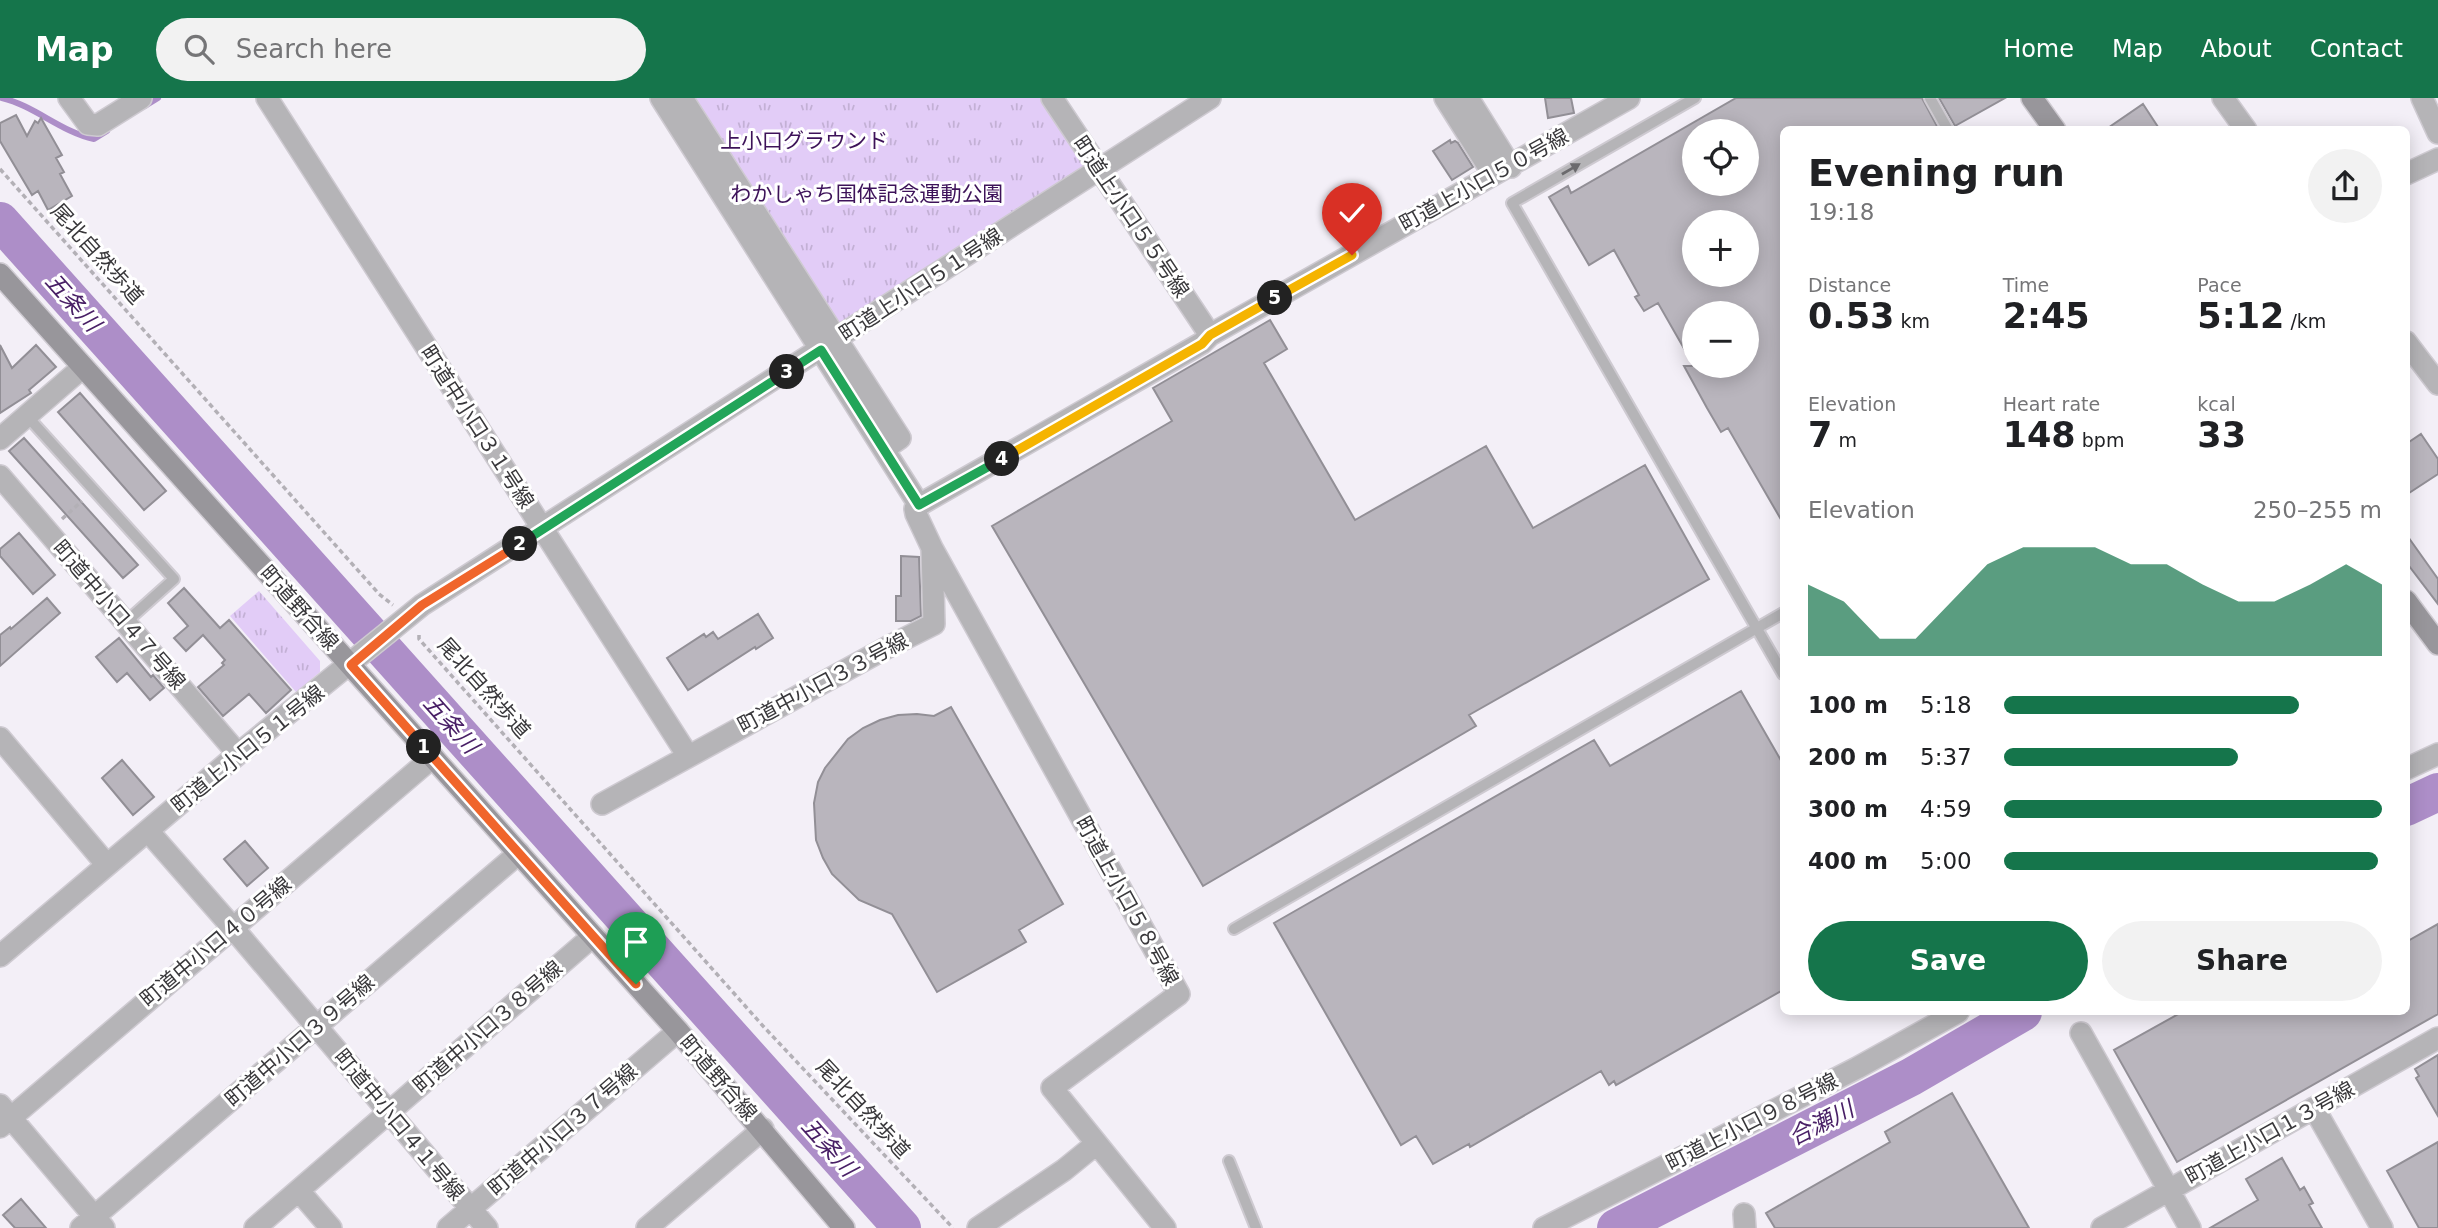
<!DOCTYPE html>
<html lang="en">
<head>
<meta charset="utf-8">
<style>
	:root { --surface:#fff; --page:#f2f2f2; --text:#202124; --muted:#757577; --accent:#15754b }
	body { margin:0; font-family:"DejaVu Sans","Noto Sans JP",sans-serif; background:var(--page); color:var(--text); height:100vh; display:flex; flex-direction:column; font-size:26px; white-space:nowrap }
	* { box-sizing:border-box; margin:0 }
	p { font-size:23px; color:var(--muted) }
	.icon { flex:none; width:38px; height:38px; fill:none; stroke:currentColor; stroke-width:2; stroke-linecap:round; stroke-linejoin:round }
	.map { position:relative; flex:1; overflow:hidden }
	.drawer { position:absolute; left:1780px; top:28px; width:630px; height:889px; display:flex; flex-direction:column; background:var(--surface); border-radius:10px; box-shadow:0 4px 18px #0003 }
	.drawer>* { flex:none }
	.controls { position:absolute; left:1682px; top:21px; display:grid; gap:14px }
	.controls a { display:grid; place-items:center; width:77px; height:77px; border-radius:50%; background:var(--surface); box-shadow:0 4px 18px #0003; font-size:35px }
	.pin { position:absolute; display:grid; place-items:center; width:60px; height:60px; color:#fff; margin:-72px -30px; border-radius:50% 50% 50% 0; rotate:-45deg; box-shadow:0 0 7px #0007 }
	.pin .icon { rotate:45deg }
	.km { position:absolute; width:35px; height:35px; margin:-18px; border-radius:50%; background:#222; color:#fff; font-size:19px; line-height:35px; text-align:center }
	.round { display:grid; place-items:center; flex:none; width:74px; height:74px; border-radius:37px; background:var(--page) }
	.overview { display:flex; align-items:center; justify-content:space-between; height:119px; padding:0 28px }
	h1 { font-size:38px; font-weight:800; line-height:52px }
	.metrics { display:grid; grid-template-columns:repeat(3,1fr); gap:10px; height:119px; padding:7px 28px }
	.metrics div { display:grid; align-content:center }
	.metrics b { font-size:35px; font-weight:800 }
	.metrics small { font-size:19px; font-weight:400 }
	.metrics p { font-size:19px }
	.chart { height:196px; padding:14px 28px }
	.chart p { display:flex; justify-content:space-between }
	.chart svg { width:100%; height:126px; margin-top:7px; fill:var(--accent); opacity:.7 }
	.button { display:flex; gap:14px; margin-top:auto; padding:14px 28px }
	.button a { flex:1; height:80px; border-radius:42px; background:var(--accent); color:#fff; font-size:28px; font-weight:800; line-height:80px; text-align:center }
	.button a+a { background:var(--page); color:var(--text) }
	ul { padding:0 28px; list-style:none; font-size:23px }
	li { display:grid; grid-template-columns:112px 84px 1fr; align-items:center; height:52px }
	li i { height:18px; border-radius:9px; background:var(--accent) }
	header { display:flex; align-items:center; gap:42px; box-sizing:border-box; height:98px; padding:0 35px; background:var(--accent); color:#fff }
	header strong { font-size:33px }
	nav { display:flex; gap:38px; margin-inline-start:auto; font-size:24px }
	.search { width:490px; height:63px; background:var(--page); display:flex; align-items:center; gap:18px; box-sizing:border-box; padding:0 24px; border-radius:38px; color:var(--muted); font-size:26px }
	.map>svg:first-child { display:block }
	.park { fill:url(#park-tufts) }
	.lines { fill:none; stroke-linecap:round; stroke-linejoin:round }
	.stream { stroke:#ad8ec8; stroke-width:6 }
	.river { stroke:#ad8ec8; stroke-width:38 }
	.building { fill:#b9b5bd; stroke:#928f96; stroke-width:2; fill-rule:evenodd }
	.lane-casing { stroke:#cecad1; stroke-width:14 }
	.street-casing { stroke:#cecad1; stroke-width:24 }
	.secondary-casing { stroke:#cecad1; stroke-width:24 }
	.path { stroke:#b3b0b6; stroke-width:3.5; stroke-dasharray:5 3.5; stroke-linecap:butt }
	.lane { stroke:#b5b4b7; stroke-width:10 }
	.street { stroke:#b5b4b7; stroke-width:21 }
	.secondary { stroke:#98969b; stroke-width:21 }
	.oneway { fill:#6b6a6d }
	.split-1-casing { stroke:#fff; stroke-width:14 }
	.split-2-casing { stroke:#fff; stroke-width:14 }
	.split-3-casing { stroke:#fff; stroke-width:14 }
	.split-4-casing { stroke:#fff; stroke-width:14 }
	.split-5-casing { stroke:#fff; stroke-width:14 }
	.split-6-casing { stroke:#fff; stroke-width:14 }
	.split-1 { stroke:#f0652b; stroke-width:9 }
	.split-2 { stroke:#f0652b; stroke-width:9 }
	.split-3 { stroke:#22a559; stroke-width:9 }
	.split-4 { stroke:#22a559; stroke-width:9 }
	.split-5 { stroke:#f5b400; stroke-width:9 }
	.split-6 { stroke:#f5b400; stroke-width:9 }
	.labels { text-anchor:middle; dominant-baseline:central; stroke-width:6; stroke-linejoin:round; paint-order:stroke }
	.park-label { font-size:21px; fill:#3d1259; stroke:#fff }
	.street-label { font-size:21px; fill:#39383b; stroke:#fff }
	.water-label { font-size:23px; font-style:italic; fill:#492066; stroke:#fff }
</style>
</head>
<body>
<header>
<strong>Map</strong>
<div class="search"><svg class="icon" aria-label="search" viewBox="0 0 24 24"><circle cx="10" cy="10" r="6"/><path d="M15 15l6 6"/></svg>Search here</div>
<nav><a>Home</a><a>Map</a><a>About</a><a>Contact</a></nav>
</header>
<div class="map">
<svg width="2438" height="1130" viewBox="0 0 2438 1130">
	<defs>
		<pattern id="park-tufts" width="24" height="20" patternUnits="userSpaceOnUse" patternTransform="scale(1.75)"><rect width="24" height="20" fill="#e2ccf7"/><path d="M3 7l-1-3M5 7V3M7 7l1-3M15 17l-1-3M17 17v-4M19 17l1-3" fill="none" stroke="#c3b0d5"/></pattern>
	</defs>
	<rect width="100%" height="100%" fill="#f3eff7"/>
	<path class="park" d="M688,0h353l42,65 -1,7 -246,158z
		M259,493l61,70v11l-24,20 -66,-76z"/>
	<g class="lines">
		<path class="stream" d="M2,0c33,8 59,34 92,41l13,-8
			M145,8l13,-8"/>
		<path class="river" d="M0,123l902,1007
			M2406,709l32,-15
			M1616,1130l295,-151 112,-65"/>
	</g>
	<path class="building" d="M1545,0h26l3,15 -26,5z
		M1736,0h186l17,32h-156v393l-55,-95 -7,4 -14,-24 -23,-42h10l-36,-63 -14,8 -9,-14 4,-2 -25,-45 -25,15 -40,-68 19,-11 3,7zM1694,33h52v53h-52zM1694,124h52v53h-52zM1694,215h52v53h-52z
		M1939,0h66l-50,28z
		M2143,6l17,26h-55z
		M16,17l11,21 8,-15 3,2 3,-5 21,37 -6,3 8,14 -4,2 12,22 -24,14 -10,-19 -6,4 -32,-54v-18z
		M1450,42l1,3 4,-2 3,2 15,24 -21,13 -19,-29z
		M1270,222l17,29 -23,14 91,157 131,-74 47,82 112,-63 64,114 -240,136 7,11 -273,160 -211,-360 180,-105 -19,-33z
		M0,247l12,23 24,-23 20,22 -27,23 2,3 -31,20z
		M80,295l86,98 -22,19 -86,-98z
		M2421,336l17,25v15l-32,21v-51z
		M24,340l114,127 -15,13 -114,-127z
		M19,435l36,42 -22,19 -33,-38v-7z
		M2406,436l32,45v25l-32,-42z
		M901,458l18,1 2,59 -10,5h-15v-25h5z
		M184,490l36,40 9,-8 62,70 -25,23 -17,-19 -26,22 -25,-29 26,-22 -2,-2 3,-3 -22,-25 -17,16 -12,-13 14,-12 -20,-23z
		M47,500l13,15 -60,53v-31l10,-8 1,2z
		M758,516l15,24 -17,11 -1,-2 -67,43 -21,-32 37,-24 2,3 7,-5 5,7z
		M119,540l32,39 2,-2 11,13 -14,12 -23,-27 -10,9 -21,-25z
		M1741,593l42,73v226l-167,95 -2,-4 -5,4 -8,-14 -131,76 -1,-3 -36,20 -17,-28 -15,9 -127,-222 320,-183 16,26z
		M951,609l112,197 -44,26 7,12 -89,50 -45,-78 -33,-14 -27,-26 -9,-16 -7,-18 -2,-37 4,-21 7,-14 23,-29 15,-11 17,-8 18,-5 19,-1 17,2z
		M122,662l32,37 -21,18 -31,-37z
		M245,743l23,27 -21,18 -23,-27z
		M2438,826v90l-261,148 -63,-112 68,-38h224v-70z
		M2438,957v61l-22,-38 3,-2 -4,-7z
		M1952,995l77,135h-254l-9,-15 124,-71 -5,-10z
		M2438,1044v86h-19l-32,-57z
		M2282,1060l18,32 4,-3 9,16 -4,2 13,23h-112l48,-28 -12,-21z
		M21,1101l25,29h-31l-12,-13z"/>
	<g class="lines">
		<defs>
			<path id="lane" d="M1695,0l-183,105 271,471
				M1930,0l18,32
				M27,318l147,163 -48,43
				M1234,831l549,-316
				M1229,1063l27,67"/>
			<path id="street" d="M69,0l19,26 10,1 43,-27
				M267,0l421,658
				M661,0l258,407 283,-162 8,-8 419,-237
				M682,0l218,340 -16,11
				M1052,0l158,237
				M1445,0l48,76
				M1468,0l43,69
				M2223,0l23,32
				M2422,0l16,35
				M2406,76l32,-15
				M2406,244l32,42
				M0,341l83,-72
				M0,378l238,278
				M932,450l247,446 -127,94 113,140
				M0,640l107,127
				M2406,671l32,-15
				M602,706l286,-157 46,-23 -2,-76 -16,-34 -1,-5 4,-4
				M148,733l85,97 254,300
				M0,858l238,-202 184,-149 788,-507
				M2081,935l109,195
				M0,1007l104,123
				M2314,1010l68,120
				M0,1029l433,-370
				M299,1093l32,37
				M1744,1116l1,14
				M81,1130l438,-375
				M255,1130l338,-292
				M448,1130l230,-197
				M647,1130l116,-99
				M978,1130l86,-58 32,-26
				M1544,1130l313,-160 101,-56
				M2102,1130l336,-190"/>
			<path id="secondary" d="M2032,0l23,32
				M0,176l678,757 166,197
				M2406,503l32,43"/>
		</defs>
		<use href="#lane" class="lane-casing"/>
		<use href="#street" class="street-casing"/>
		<use href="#secondary" class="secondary-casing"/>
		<path class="path" d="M0,71l379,425 14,11
			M62,421l20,-18
			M419,537v4l344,387 190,202"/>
		<use href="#lane" class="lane"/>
		<use href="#street" class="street"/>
		<use href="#secondary" class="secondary"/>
	</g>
	<defs><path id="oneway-solid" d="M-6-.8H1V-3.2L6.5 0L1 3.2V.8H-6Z" transform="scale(1.75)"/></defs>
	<use class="oneway" href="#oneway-solid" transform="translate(1571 71) rotate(-30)"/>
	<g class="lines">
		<defs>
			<path id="split-1" d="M424,649l212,237"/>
			<path id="split-2" d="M424,649l-73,-82 71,-60 98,-61"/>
			<path id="split-3" d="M520,446l267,-172"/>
			<path id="split-4" d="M787,274l34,-22 98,155 83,-46"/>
			<path id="split-5" d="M1002,361l200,-115 8,-9 65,-37"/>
			<path id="split-6" d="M1275,200l77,-43"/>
		</defs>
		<use href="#split-1" class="split-1-casing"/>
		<use href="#split-2" class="split-2-casing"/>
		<use href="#split-3" class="split-3-casing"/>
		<use href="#split-4" class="split-4-casing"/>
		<use href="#split-5" class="split-5-casing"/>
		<use href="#split-6" class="split-6-casing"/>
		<use href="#split-1" class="split-1"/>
		<use href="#split-2" class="split-2"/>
		<use href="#split-3" class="split-3"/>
		<use href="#split-4" class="split-4"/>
		<use href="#split-5" class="split-5"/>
		<use href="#split-6" class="split-6"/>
	</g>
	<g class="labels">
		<g class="park-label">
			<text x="804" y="43">上小口グラウンド</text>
			<text x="867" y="96">わかしゃち国体記念運動公園</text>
		</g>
		<g class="street-label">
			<text transform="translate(1484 82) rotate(-29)">町道上小口５０号線</text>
			<text transform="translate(1131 119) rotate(56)">町道上小口５５号線</text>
			<text transform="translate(97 156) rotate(48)">尾北自然歩道</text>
			<text transform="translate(921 187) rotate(-33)">町道上小口５１号線</text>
			<text transform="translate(477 329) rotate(57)">町道中小口３１号線</text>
			<text transform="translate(299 510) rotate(48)">町道野合線</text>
			<text transform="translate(119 517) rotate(49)">町道中小口４７号線</text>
			<text transform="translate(823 585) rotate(-28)">町道中小口３３号線</text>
			<text transform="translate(484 590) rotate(48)">尾北自然歩道</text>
			<text transform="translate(248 651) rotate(-39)">町道上小口５１号線</text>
			<text transform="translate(1127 803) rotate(61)">町道上小口５８号線</text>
			<text transform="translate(216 844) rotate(-40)">町道中小口４０号線</text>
			<text transform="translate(488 929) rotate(-41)">町道中小口３８号線</text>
			<text transform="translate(300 943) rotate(-41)">町道中小口３９号線</text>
			<text transform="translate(718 980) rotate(49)">町道野合線</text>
			<text transform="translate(863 1011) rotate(47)">尾北自然歩道</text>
			<text transform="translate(1752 1024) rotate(-27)">町道上小口９８号線</text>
			<text transform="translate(399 1027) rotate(50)">町道中小口４１号線</text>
			<text transform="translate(563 1032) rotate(-41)">町道中小口３７号線</text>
			<text transform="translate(2270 1035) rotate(-29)">町道上小口１３号線</text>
		</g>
		<g class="water-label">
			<text transform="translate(73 204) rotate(48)">五条川</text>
			<text transform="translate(451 626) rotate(48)">五条川</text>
			<text transform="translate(1821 1025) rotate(-27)">合瀬川</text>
			<text transform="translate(829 1049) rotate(48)">五条川</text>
		</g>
	</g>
</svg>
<div class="controls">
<a><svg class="icon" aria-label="locate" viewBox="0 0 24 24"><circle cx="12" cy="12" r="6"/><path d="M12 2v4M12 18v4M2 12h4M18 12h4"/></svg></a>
<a>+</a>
<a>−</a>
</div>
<div class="pin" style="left:636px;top:886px;background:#1e9e55"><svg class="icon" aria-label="arrive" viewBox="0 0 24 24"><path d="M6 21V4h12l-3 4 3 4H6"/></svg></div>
<div class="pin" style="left:1352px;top:157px;background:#d93025"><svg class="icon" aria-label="check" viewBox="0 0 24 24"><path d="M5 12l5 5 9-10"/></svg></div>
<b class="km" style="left:424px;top:649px">1</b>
<b class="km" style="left:520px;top:446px">2</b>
<b class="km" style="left:787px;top:274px">3</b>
<b class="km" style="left:1002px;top:361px">4</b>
<b class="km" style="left:1275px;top:200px">5</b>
<section class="drawer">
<div class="overview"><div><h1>Evening run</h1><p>19:18</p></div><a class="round"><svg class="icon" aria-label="share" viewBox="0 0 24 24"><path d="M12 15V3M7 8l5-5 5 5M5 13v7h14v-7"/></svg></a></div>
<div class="metrics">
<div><p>Distance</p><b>0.53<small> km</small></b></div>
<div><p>Time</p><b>2:45</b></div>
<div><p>Pace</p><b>5:12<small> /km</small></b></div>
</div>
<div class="metrics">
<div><p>Elevation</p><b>7<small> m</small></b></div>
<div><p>Heart rate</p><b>148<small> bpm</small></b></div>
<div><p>kcal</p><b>33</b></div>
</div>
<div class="chart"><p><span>Elevation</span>250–255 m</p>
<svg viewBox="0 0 160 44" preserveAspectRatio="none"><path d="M0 44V19L10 25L20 38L30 38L40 25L50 12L60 6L70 6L80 6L90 12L100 12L110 19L120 25L130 25L140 19L150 12L160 19V44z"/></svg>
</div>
<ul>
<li><b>100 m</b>5:18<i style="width:78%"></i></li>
<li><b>200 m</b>5:37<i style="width:62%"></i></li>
<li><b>300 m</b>4:59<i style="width:100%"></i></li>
<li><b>400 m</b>5:00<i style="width:99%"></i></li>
</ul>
<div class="button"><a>Save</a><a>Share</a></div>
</section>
</div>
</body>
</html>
